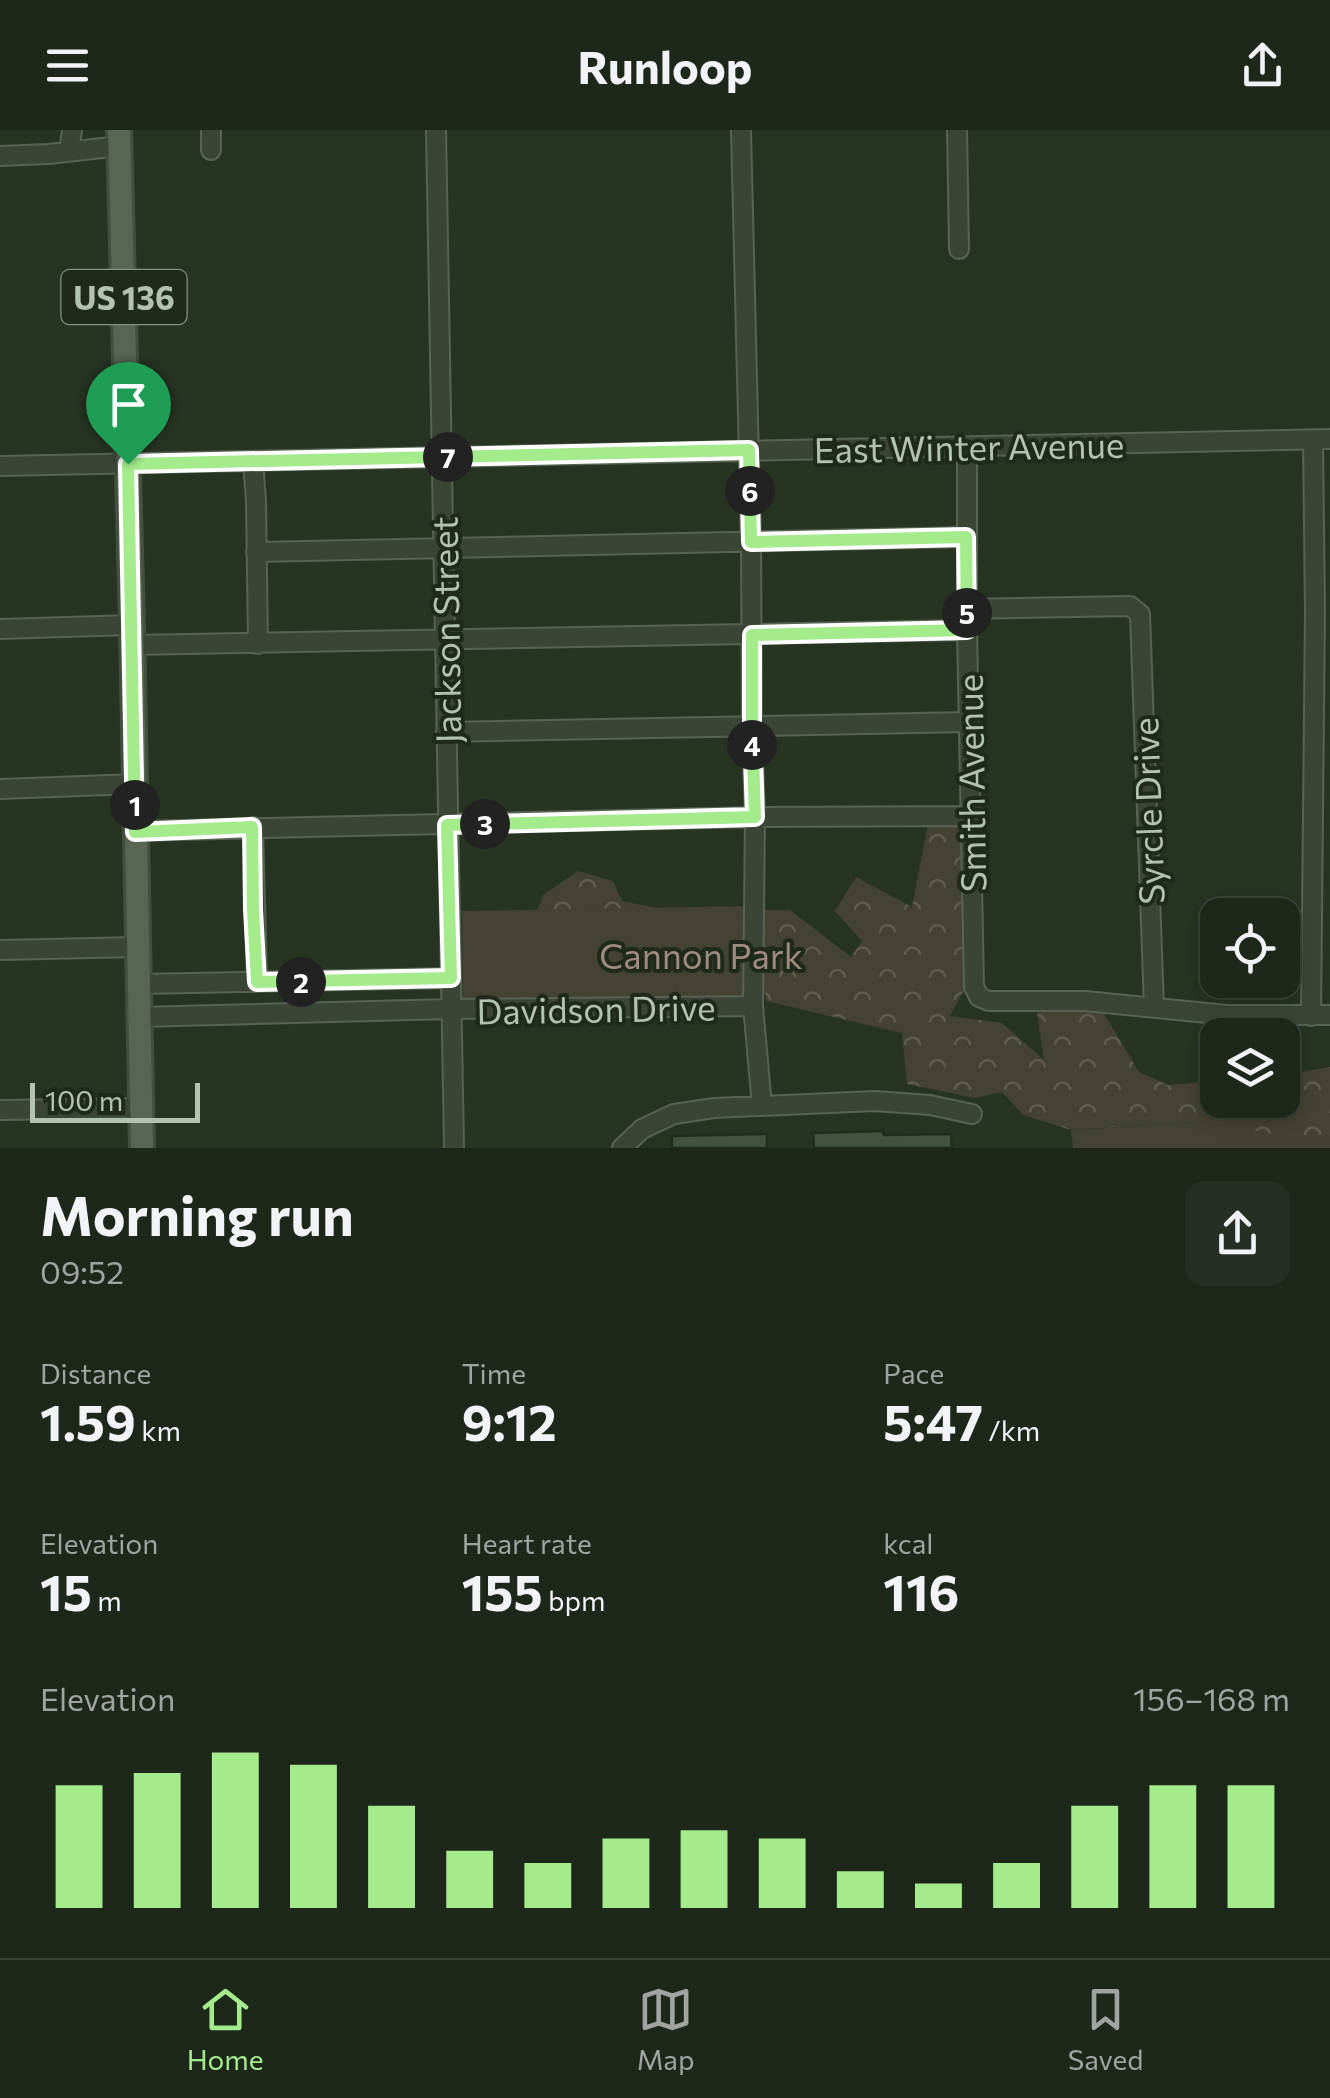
<!DOCTYPE html>
<html lang="en">
<head>
<meta charset="utf-8">
<style>
	:root { --surface:#1d271a; --page:#252f23; --text:#f1f3f6; --muted:#a0a5a2; --line:#3b4439; --accent:#a4eb8c }
	body { margin:0; font-family:Commissioner,sans-serif; background:var(--page); color:var(--text); height:100vh; display:flex; flex-direction:column; font-size:38px; white-space:nowrap }
	* { box-sizing:border-box; margin:0 }
	p { font-size:32px; color:var(--muted) }
	.icon { flex:none; width:55px; height:55px; fill:none; stroke:currentColor; stroke-width:2; stroke-linecap:round; stroke-linejoin:round }
	.map { position:relative; height:1018px; overflow:hidden }
	.sheet { display:flex; flex-direction:column; background:var(--surface); flex:1 }
	.sheet>* { flex:none }
	.buttons { position:absolute; left:1200px; top:768px; display:grid; gap:20px }
	.buttons a { display:grid; place-items:center; width:100px; height:100px; border-radius:20px; background:var(--surface); box-shadow:0 5px 15px #0003,0 0 0 2px var(--line); font-size:50px }
	.scale { position:absolute; left:30px; bottom:25px; width:170px; box-sizing:border-box; padding-left:10px; border:5px solid #b4c2b0; border-top:0; font-size:28px; line-height:35px; white-space:nowrap; color:#b4c2b0; -webkit-text-stroke:8px #1f2a1b; paint-order:stroke }
	.pin { position:absolute; display:grid; place-items:center; width:85px; height:85px; color:#fff; margin:-102px -42px; border-radius:50% 50% 50% 0; rotate:-45deg; box-shadow:0 0 10px #0007 }
	.pin .icon { rotate:45deg }
	.km { position:absolute; width:50px; height:50px; margin:-25px; border-radius:50%; background:#222; color:#fff; font-size:28px; line-height:50px; text-align:center }
	.round { display:grid; place-items:center; flex:none; width:105px; height:105px; border-radius:20px; background:var(--page) }
	.headline { display:flex; align-items:center; justify-content:space-between; height:170px; padding:0 40px }
	h1 { font-size:55px; font-weight:700; line-height:75px }
	.figures { display:grid; grid-template-columns:repeat(3,1fr); gap:15px; height:170px; padding:10px 40px }
	.figures div { display:grid; align-content:center }
	.figures b { font-size:50px; font-weight:700 }
	.figures small { font-size:28px; font-weight:400 }
	.figures p { font-size:28px }
	.chart { height:280px; padding:20px 40px }
	.chart p { display:flex; justify-content:space-between }
	.chart svg { width:100%; height:180px; margin-top:10px; stroke:var(--accent); stroke-width:6 }
	header { display:flex; justify-content:space-between; align-items:center; height:130px; padding:0 40px; background:var(--surface); font-size:45px; font-weight:700 }
	.dock { display:flex; justify-content:space-around; align-items:center; height:140px; border-top:2px solid var(--line); background:var(--surface); font-size:28px; color:var(--muted) }
	.dock a { display:grid; justify-items:center; gap:5px }
	.dock .active { color:var(--accent) }
	.map>svg:first-child { display:block }
	.forest { fill:url(#forest-crowns) }
	.park { fill:#444232 }
	.building { fill:#42523c; stroke:#212c1d; stroke-width:2.5 }
	.lines { fill:none; stroke-linecap:round; stroke-linejoin:round }
	.minor-casing { stroke:#576353; stroke-width:22 }
	.major-casing { stroke:#434f3f; stroke-width:28 }
	.minor { stroke:#3a4535; stroke-width:18 }
	.major { stroke:#586553; stroke-width:22 }
	.route-casing { stroke:#fff; stroke-width:20 }
	.route { stroke:#a4eb8c; stroke-width:12 }
	.labels { text-anchor:middle; dominant-baseline:central; stroke-width:8; stroke-linejoin:round; paint-order:stroke }
	.shield { fill:#1f2a1b; stroke:#879483; stroke-width:2.5 }
	.shield-label { font-size:32px; font-weight:bold; fill:#b4c2b0 }
	.street-label { font-size:35px; fill:#b4c2b0; stroke:#1f2a1b }
	.park-label { font-size:35px; fill:#a08b80; stroke:#1f2a1b }
</style>
</head>
<body>
<header><svg class="icon" aria-label="menu" viewBox="0 0 24 24"><path d="M4 6h16M4 12h16M4 18h16"/></svg>Runloop<svg class="icon" aria-label="share" viewBox="0 0 24 24"><path d="M12 15V3M7 8l5-5 5 5M5 13v7h14v-7"/></svg></header>
<div class="map">
<svg width="1330" height="1018" viewBox="0 0 1330 1018">
	<defs>
		<pattern id="forest-crowns" width="20" height="18" patternUnits="userSpaceOnUse" patternTransform="scale(2.5)"><rect width="20" height="18" fill="#444232"/><path d="M2 6a3 3 0 1 1 6 0M12 15a3 3 0 1 1 6 0" fill="none" stroke="#5d5c4d"/></pattern>
	</defs>
	<rect width="100%" height="100%" fill="#273422"/>
	<path class="forest" d="M962,694l5,161 -17,31 52,7 42,37 -7,-47 23,-4 43,3 36,60 29,13 49,-4 1,19h64l1,-25 47,-8v77l-132,-22 -127,8 -48,-15 -21,-23 -27,6 -68,-14 -5,-51 -136,-32 -4,-28 10,-1 2,-27 -12,3v-38h28l61,47 11,-16 -27,-30 21,-34 56,30 16,-82z
		M578,741l35,10 9,20 34,7 -136,50 23,-63z"/>
	<path class="park" d="M750,776v85l-10,10 -277,-1 -1,-89z
		M1198,992l127,20 5,2v4h-257l-2,-18z"/>
	<path class="building" d="M883,1001l1,4 67,-1 1,14h-138l-1,-15z
		M767,1004v14h-95v-12z"/>
	<g class="lines">
		<defs>
			<path id="minor" d="M211,0v20
				M436,0l18,1018
				M741,0l10,412 1,184 3,91 -2,189 9,100
				M957,0l2,119
				M69,21l3,-21
				M0,26l48,-2 72,-8
				M967,317v183l7,357 5,10 10,4h96l142,14h103
				M253,332l3,39 2,143
				M0,336l1330,-27
				M256,422l710,-15
				M967,479l163,-3 10,8 14,394
				M0,499l132,-4
				M132,515l835,-15
				M446,602l523,-10
				M0,659l136,-5
				M253,697l4,155
				M135,701l620,-14 216,-1
				M0,820l138,-3
				M139,854l312,-6
				M1311,886l4,-405 -2,-171
				M139,887l312,-8 302,-3
				M0,980l142,-2
				M622,1018l20,-19 32,-15 40,-6 161,-7 55,4 42,9"/>
			<path id="major" d="M119,0l13,495 10,523"/>
		</defs>
		<use href="#minor" class="minor-casing"/>
		<use href="#major" class="major-casing"/>
		<use href="#minor" class="minor"/>
		<use href="#major" class="major"/>
	</g>
	<g class="lines">
		<defs>
			<path id="route" d="M749,320l2,92 215,-5 1,93 -215,5v91l3,91 -308,8 4,153 -194,4 -4,-73 -1,-82 -117,5 -7,-368z"/>
		</defs>
		<use href="#route" class="route-casing"/>
		<use href="#route" class="route"/>
	</g>
	<g class="labels">
		<rect class="shield" x="61.5" y="140" width="125" height="54" rx="8"/>
		<g class="shield-label">
			<text x="124" y="167">US 136</text>
		</g>
		<g class="street-label">
			<text transform="translate(969 316) rotate(-1)">East Winter Avenue</text>
			<text transform="translate(445 500) rotate(-91)">Jackson Street</text>
			<text transform="translate(970 653) rotate(-91)">Smith Avenue</text>
			<text transform="translate(1147 681) rotate(-92)">Syrcle Drive</text>
			<text transform="translate(596 878) rotate(-1)">Davidson Drive</text>
		</g>
		<g class="park-label">
			<text x="701" y="824">Cannon Park</text>
		</g>
	</g>
</svg>
<div class="buttons">
<a><svg class="icon" aria-label="locate" viewBox="0 0 24 24"><circle cx="12" cy="12" r="6"/><path d="M12 2v4M12 18v4M2 12h4M18 12h4"/></svg></a>
<a><svg class="icon" aria-label="layers" viewBox="0 0 24 24"><path d="M12 4l9 5-9 5-9-5zM3 14l9 5 9-5"/></svg></a>
</div>
<div class="scale">100 m</div>
<div class="pin" style="left:128px;top:334px;background:#1e9e55"><svg class="icon" aria-label="arrive" viewBox="0 0 24 24"><path d="M6 21V4h12l-3 4 3 4H6"/></svg></div>
<b class="km" style="left:135px;top:675px">1</b>
<b class="km" style="left:301px;top:852px">2</b>
<b class="km" style="left:485px;top:694px">3</b>
<b class="km" style="left:752px;top:615px">4</b>
<b class="km" style="left:967px;top:483px">5</b>
<b class="km" style="left:750px;top:361px">6</b>
<b class="km" style="left:448px;top:327px">7</b>
</div>
<section class="sheet">
<div class="headline"><div><h1>Morning run</h1><p>09:52</p></div><a class="round"><svg class="icon" aria-label="share" viewBox="0 0 24 24"><path d="M12 15V3M7 8l5-5 5 5M5 13v7h14v-7"/></svg></a></div>
<div class="figures">
<div><p>Distance</p><b>1.59<small> km</small></b></div>
<div><p>Time</p><b>9:12</b></div>
<div><p>Pace</p><b>5:47<small> /km</small></b></div>
</div>
<div class="figures">
<div><p>Elevation</p><b>15<small> m</small></b></div>
<div><p>Heart rate</p><b>155<small> bpm</small></b></div>
<div><p>kcal</p><b>116</b></div>
</div>
<div class="chart"><p><span>Elevation</span>156–168 m</p>
<svg viewBox="0 0 160 44" preserveAspectRatio="none"><path d="M5 44V14M15 44V11M25 44V6M35 44V9M45 44V19M55 44V30M65 44V33M75 44V27M85 44V25M95 44V27M105 44V35M115 44V38M125 44V33M135 44V19M145 44V14M155 44V14"/></svg>
</div>
</section>
<nav class="dock">
<a class="active"><svg class="icon" aria-label="home" viewBox="0 0 24 24"><path d="M3 11l9-7 9 7M6 9v11h12V9"/></svg>Home</a>
<a><svg class="icon" aria-label="map" viewBox="0 0 24 24"><path d="M3 6l6-2 6 2 6-2v14l-6 2-6-2-6 2zM9 4v14M15 6v14"/></svg>Map</a>
<a><svg class="icon" aria-label="saved" viewBox="0 0 24 24"><path d="M7 4h10v16l-5-4-5 4z"/></svg>Saved</a>
</nav>
</body>
</html>
